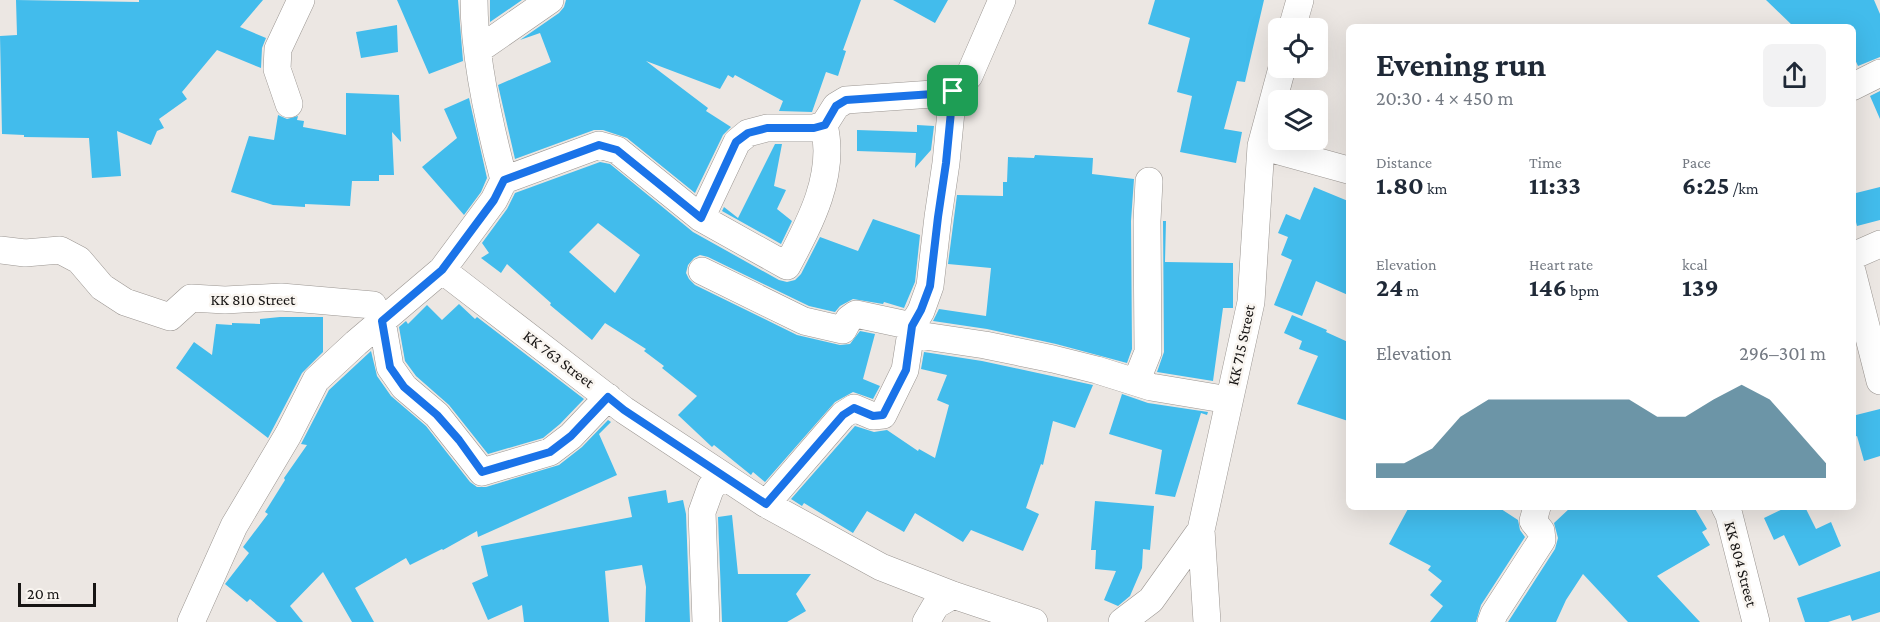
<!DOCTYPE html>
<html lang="en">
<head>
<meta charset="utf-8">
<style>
	:root { --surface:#fff; --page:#f2f2f3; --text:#1f2937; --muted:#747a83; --accent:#2f6982 }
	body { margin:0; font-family:"Crimson Pro",serif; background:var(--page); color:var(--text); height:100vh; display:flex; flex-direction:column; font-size:22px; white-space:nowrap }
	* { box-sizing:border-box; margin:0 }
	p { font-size:20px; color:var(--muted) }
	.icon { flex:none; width:33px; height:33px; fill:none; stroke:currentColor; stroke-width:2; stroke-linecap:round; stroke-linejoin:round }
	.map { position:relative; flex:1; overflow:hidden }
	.sheet { position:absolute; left:1346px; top:24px; width:510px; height:486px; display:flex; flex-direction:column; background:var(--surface); border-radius:9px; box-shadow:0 6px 24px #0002 }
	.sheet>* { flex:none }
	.fabs { position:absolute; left:1268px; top:18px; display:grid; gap:12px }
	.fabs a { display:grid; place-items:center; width:60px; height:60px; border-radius:9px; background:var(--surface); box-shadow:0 6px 24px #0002; font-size:30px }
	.scale { position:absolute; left:18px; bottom:15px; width:78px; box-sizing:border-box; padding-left:6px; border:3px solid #171514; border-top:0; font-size:16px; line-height:21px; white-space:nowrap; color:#171514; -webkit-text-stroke:4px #f9f5f0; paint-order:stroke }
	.pin { position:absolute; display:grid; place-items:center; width:51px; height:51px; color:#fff; margin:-26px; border-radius:12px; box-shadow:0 3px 9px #0006 }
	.round { display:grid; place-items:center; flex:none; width:63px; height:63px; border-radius:9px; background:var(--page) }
	.summary { display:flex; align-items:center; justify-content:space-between; height:102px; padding:0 30px }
	h1 { font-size:33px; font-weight:700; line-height:45px }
	.figures { display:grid; grid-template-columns:repeat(3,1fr); gap:9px; height:102px; padding:6px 30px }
	.figures div { display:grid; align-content:center }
	.figures b { font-size:26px; font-weight:700 }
	.figures small { font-size:16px; font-weight:400 }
	.figures p { font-size:16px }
	.chart { height:168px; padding:12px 30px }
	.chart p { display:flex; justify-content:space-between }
	.chart svg { width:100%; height:108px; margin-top:6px; fill:var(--accent); opacity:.7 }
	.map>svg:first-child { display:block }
	.building { fill:#42bcec; fill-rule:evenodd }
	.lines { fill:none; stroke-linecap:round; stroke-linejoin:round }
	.street-casing { stroke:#9b9692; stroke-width:28 }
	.street { stroke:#fff; stroke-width:27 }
	.route-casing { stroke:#fff; stroke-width:12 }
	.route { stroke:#1a73e8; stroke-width:8 }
	.labels { text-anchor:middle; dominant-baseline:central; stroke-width:5; stroke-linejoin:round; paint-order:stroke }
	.street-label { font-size:16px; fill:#171514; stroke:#f9f5f0 }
</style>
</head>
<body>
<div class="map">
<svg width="1880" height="622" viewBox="0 0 1880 622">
	<rect width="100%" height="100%" fill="#ece7e3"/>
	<path class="building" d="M16,0l123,2v-2h124l-23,27 26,11 -4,10 -1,20 -44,-18 -35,42 5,7 -28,20 5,9 -7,3 -6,14 -34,-14 4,45 -29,2 -3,-40 -65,-1v-2l-22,-1 -2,-98 17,-1z
		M397,0h61l5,61 -34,13z
		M490,0h32l-32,22z
		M566,0h295l-18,50 3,1 -8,25 -12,-4 -14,40 -33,-1 4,-10 -48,-26 -2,3 -5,-3 -8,14 -74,-28 62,47 -2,3 25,16 -8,8 -28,58 -68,-55 -24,-8h-9l-79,29 -17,-74 53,-23 -11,-29 -20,7 39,-27 5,-6z
		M893,0h55l-13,23z
		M1155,0h109l-19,82 -8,-1 -13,48 18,3 -6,31 -56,-11 12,-56 -15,-4 13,-54 -42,-14z
		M1766,0h108l6,14v43l-22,9 -6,-13v-26h-58z
		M397,25l1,27 -37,6 -5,-26z
		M1880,91v28l-10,-23z
		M346,93l53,2 2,47 -9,-10 2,43h-15v6h-27l-2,25 -45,-2v3l-32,-2 -42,-13 18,-56 25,4 4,-25 9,4 11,-3 -1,4 7,1 -1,6 43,8z
		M469,98l18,80 -6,14 -17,23 -42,-48 35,-29 -13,-29z
		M917,125l17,1 -3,24 -16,18 1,-15 -59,-2v-21l60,2z
		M775,144h7l-8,42 12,4 -9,19 15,12 -11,23 -59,-33 2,-4 14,11z
		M1035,155l58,3 -1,16 42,5 -3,42 1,128 -5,14 -71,-19 -69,-15 -54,-8 6,-12 47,7 5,-48 -43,-4 9,-69 46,1v-14h4l1,-25 26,1z
		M600,162l10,2 83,68 86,48 8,2 8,-2 6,-6 19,-37 38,14 15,-32 47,16 -5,47 -11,26 -20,-6 -1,2 -30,-5 -13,7 -5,6 -26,-6 -101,-49 -8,-2 -6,3 -6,7 -2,8 3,6 6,6 102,50 43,10 10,-1 10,-13 15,3 -12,45 17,7 -7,13 -20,-7 -18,10 -70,80 -12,-10 -2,3 -37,-30 -2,2 -34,-32 19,-19 -35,-28 2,-2 -20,-15 2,-2 -41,-26 -13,17 -42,-35 1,-2 -44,-39 -6,9 -20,-15 8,-5 -7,-10 25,-34 8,-16zM598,223l42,32 -25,38 -46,-41z
		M1314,187l34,14v94l-32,-14 -14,35 -28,-11 18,-45 -11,-5 7,-18 -10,-4 8,-19 14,6z
		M1880,187v33l-23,6 -5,-20v-12z
		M1163,221h3l-1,41 68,1v45h-10l-10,73 -56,-9 7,-20z
		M459,304l16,15 2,-2 107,82 -24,25 -17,14 -55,16 -39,-49 -33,-29 -11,-15 -6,-34 7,-6 2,3 19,-19 15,15z
		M1292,315l35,15 -1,2 22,10v79l-51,-17 21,-48 -19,-7 3,-8 -18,-8z
		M280,317h43v35l-21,21 -34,65 -92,-70 18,-26 18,13 4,-31 16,1v-2l28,1v-5z
		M371,351l6,25 14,20 35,30 44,56 7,5h9l73,-22 23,-18 26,-27 3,2 -12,12 18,41 -139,62 -1,-6 -34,19 -1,-1 -32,16 -4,-7 -51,30 19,34h-22l-29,-50 -33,34 13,16h-26l-27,-23 -3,3 -22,-18 24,-31 -6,-6 25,-33 -3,-2 20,-32 -1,-2 23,-33 -6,-1 28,-54z
		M924,352l58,9 111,24 -18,43 -22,-7 -10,44 -2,-1 -15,44 13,6 -16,37 -52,-21 -8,12 -48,-29 -11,19 -37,-21 -14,22 -49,-30 -2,3 -11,-7 64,-73 19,6 13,-2 31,21 1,-2 16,9 14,-53 -12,-5 10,-25 -26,-6z
		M1122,394l26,9 60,9 -1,3 -6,-2 -26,84 -20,-3 7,-44 -53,-16z
		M1880,409v47l-16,5 -7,-25 -5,2v-22z
		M666,490l2,13 15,-3 3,14 4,108h-45l1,-35 -4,-22 -37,6 4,51h-85l-2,-17 -34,15 -16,-37 16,-7 -7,-30 151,-29 -4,-20z
		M1095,501l59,5 -4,44 -7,-1 -1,19 -12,28 -12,10 -14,-6 12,-29 -21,-2 1,-19h-5z
		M1409,507h89l20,13 2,10 5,7 -44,68 -5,17h-46l13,-16 -13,-11 12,-14 -14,-11 3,-4 -42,-22z
		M1571,507h123l13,22 -5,3 8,13 -53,31 43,46h-72l-45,-48 -17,26 -10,22h-48l47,-73 3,-11 -4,-15z
		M1787,507h18l11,22 15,-7 10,24 -42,20 -15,-31 -10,5 -10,-22z
		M732,515l6,59h73l-15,20 10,17 -19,11h-65l-4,-105z
		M1880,571v41l-28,9 -2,-6 -22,7h-23l-8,-24z"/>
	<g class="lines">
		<defs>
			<path id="street" d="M474,0c0,58 15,124 30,180l-10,20 -52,70 182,140 142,94 115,63 72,28 81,27
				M1292,28l8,-28
				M478,50l72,-50
				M1852,87l28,-14
				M289,104l-12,-35 1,-20 23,-49
				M1261,146l87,24
				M504,180l95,-35 18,5 84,68 86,48c23,-43 49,-91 37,-141
				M701,218l36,-76 11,-9 19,-5h47l10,-3 12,-19 10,-6 87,-6 20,-3 16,-15 33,-76
				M0,250l25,3 35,-3 19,10 23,27 23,15 45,15 21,-19 34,2 56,-3 92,8 9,16 8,46 14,20 33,28 45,57 68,-20 21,-16 37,-39
				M1852,258l3,-3 25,-11
				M702,271l102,50 39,9 6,-11 7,-5 56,12
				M1852,271l28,110
				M911,334l74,11 68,14 44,11 54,17 78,13
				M1136,382l12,-30 -1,-131 2,-40
				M766,504l77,-89 11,-7 19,8 10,-1 22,-45 7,-44 9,-15 9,-25 8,-69 8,-54 7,-72
				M1725,507l4,8 27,107
				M191,622l43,-96 54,-91 28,-55 40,-37 86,-73
				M706,622l-4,-110 9,-25 13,-10
				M926,622l10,-17 17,-10
				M1122,622l29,-22 50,-70
				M1207,622l-6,-92 50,-228 10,-156 21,-78
				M1491,622l3,-8 48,-74 -1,-9 -8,-10 4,-14"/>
		</defs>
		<use href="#street" class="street-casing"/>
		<use href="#street" class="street"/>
	</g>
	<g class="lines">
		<defs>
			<path id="route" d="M953,91l-7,72 -8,54 -8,69 -9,24 -9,16 -6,44 -23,45 -10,1 -19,-8 -11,7 -77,89 -142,-94 -16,-13 -37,39 -21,16 -68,20 -23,-32 -22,-25 -33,-28 -14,-20 -8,-46 60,-51 52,-70 10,-20 95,-35 18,5 84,68 35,-76 12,-9 19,-5h47l11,-3 11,-19 10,-6 87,-6z"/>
		</defs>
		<use href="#route" class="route-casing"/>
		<use href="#route" class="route"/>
	</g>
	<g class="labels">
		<g class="street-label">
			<text x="253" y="299">KK 810 Street</text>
			<text transform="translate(1241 345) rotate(-78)">KK 715 Street</text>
			<text transform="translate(559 359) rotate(37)">KK 763 Street</text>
			<text transform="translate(1741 564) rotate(75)">KK 804 Street</text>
		</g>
	</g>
</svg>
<div class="fabs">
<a><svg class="icon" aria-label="locate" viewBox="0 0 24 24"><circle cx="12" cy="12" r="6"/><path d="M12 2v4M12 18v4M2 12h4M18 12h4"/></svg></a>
<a><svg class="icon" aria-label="layers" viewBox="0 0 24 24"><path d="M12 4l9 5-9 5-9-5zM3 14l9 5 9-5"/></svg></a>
</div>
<div class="scale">20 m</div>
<div class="pin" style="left:953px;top:91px;background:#1e9e55"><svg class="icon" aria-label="arrive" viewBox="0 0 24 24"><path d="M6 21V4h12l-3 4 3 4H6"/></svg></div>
<section class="sheet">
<div class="summary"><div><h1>Evening run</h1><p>20:30 · 4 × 450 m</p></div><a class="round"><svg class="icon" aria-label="share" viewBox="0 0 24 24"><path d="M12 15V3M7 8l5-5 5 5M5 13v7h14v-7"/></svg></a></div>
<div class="figures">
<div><p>Distance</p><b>1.80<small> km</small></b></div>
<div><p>Time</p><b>11:33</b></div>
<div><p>Pace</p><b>6:25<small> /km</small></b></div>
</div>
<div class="figures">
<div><p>Elevation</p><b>24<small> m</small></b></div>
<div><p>Heart rate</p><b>146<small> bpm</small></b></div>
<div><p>kcal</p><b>139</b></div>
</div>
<div class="chart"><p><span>Elevation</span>296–301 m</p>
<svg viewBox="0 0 160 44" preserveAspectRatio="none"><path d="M0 44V38L10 38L20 32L30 19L40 12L50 12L60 12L70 12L80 12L90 12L100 19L110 19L120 12L130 6L140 12L150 25L160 38V44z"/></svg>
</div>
</section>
</div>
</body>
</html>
